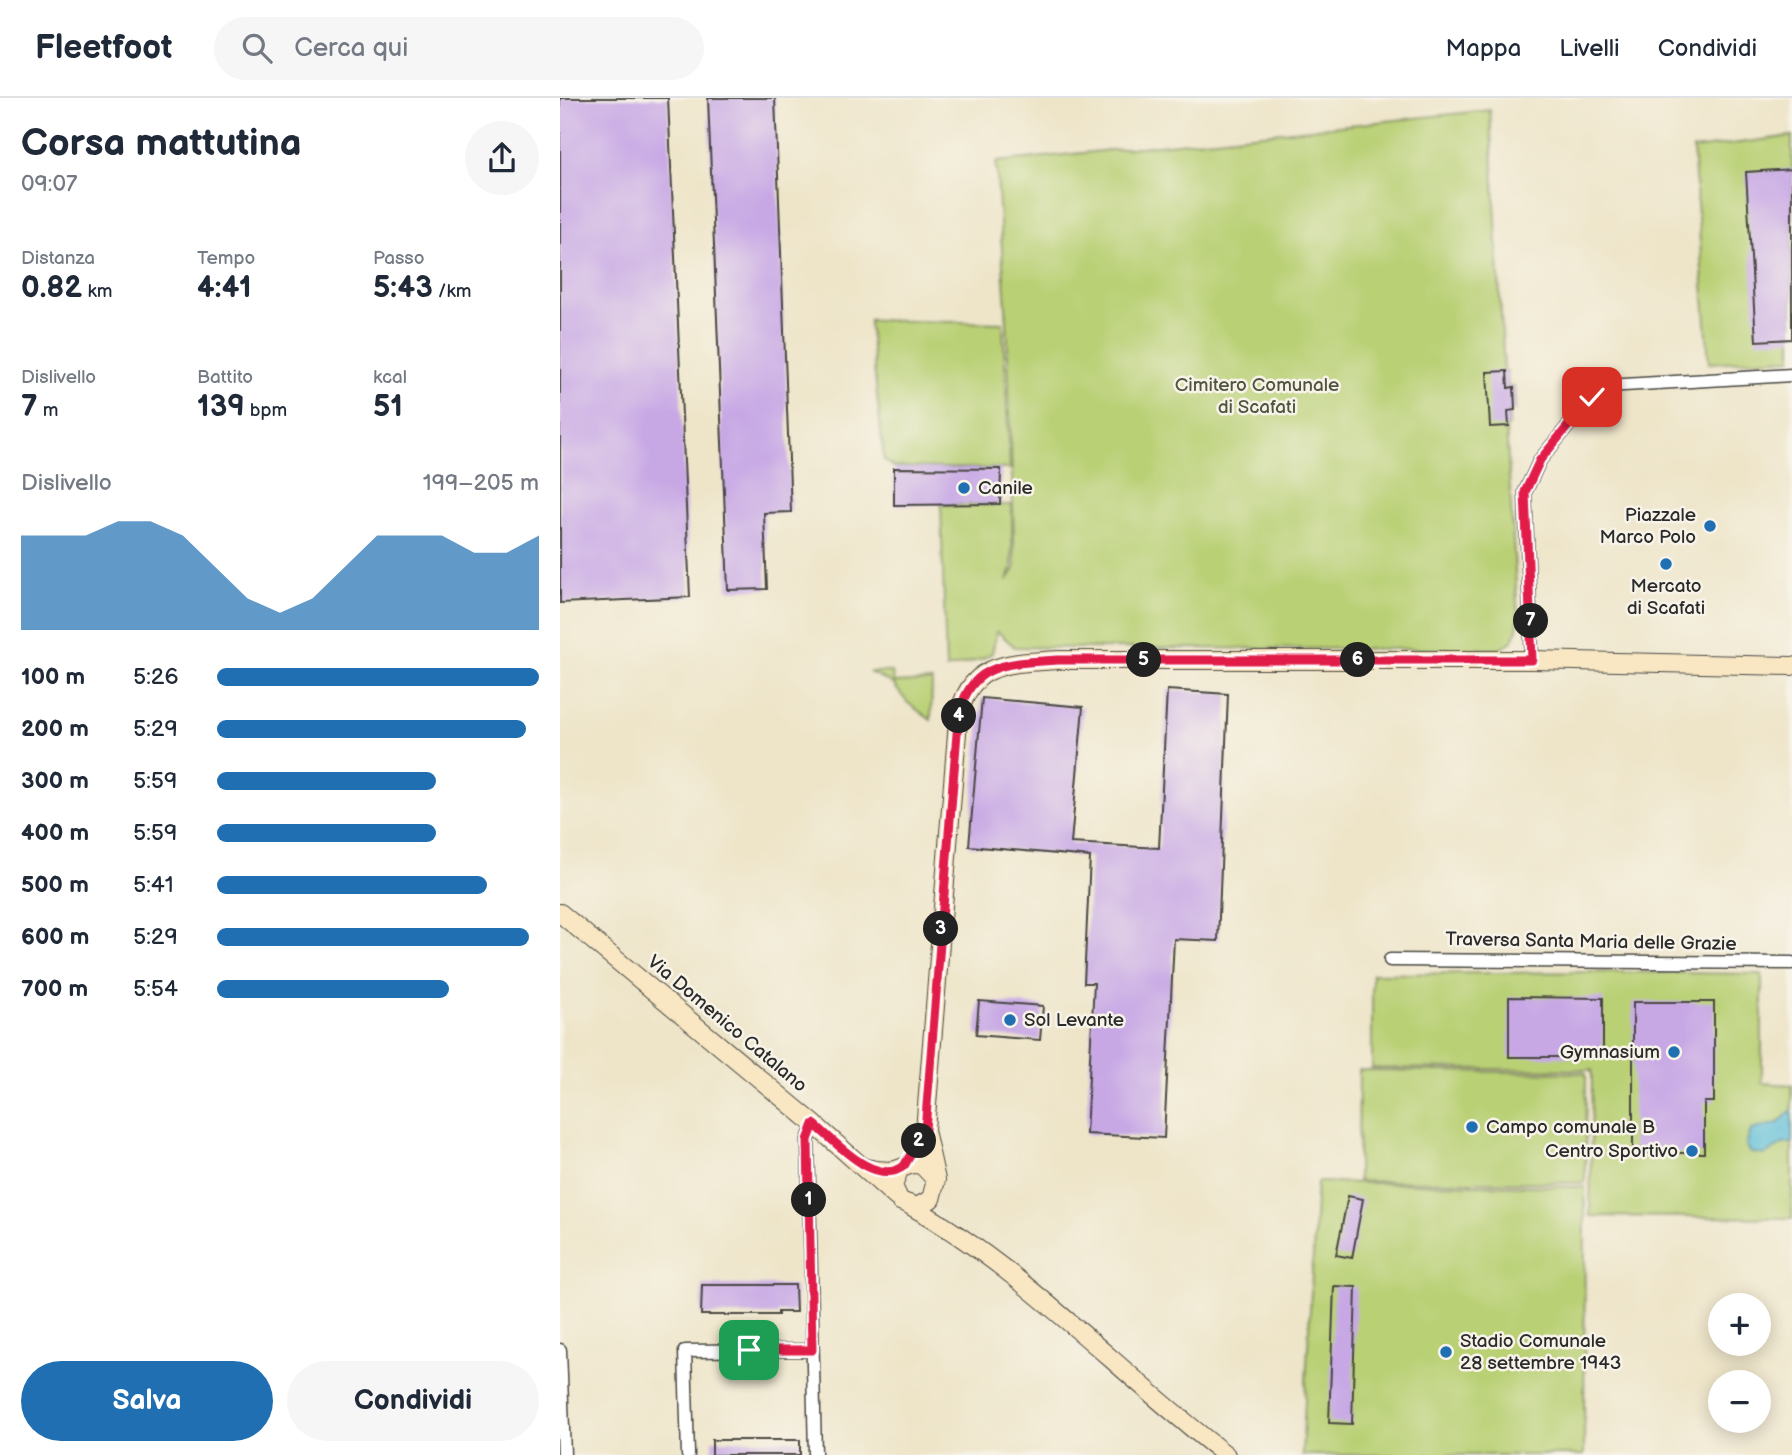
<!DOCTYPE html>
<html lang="it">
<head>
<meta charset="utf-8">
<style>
	:root { --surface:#fff; --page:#f6f6f7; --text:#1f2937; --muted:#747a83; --line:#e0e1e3; --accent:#1f6fb2 }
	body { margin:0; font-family:"Balsamiq Sans",sans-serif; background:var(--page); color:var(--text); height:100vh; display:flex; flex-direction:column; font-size:26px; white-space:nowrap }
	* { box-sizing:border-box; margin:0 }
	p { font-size:23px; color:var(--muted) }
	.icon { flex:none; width:38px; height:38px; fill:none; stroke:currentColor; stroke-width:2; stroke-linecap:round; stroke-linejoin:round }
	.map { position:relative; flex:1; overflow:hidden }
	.panel { display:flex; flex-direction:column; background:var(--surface); width:560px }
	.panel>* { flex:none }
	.tools { position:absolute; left:1148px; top:1195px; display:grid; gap:14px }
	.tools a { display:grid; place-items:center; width:63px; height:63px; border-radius:50%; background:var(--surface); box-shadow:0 4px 18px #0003; font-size:35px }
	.pin { position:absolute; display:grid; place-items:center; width:60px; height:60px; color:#fff; margin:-30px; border-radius:14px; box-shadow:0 4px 10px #0006 }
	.km { position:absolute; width:35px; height:35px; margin:-18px; border-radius:50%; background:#222; color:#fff; font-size:19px; line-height:35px; text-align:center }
	.round { display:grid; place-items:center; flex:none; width:74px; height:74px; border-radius:37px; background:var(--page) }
	.overview { display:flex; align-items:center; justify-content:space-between; height:119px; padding:0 21px }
	h1 { font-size:38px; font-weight:700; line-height:52px }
	.stats { display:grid; grid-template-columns:repeat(3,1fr); gap:10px; height:119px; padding:7px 21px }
	.stats div { display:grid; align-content:center }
	.stats b { font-size:30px; font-weight:700 }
	.stats small { font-size:19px; font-weight:400 }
	.stats p { font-size:19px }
	.chart { height:196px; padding:14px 21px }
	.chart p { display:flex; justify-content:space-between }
	.chart svg { width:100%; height:126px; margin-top:7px; fill:var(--accent); opacity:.7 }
	.button { display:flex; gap:14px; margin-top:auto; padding:14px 21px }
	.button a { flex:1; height:80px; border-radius:42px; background:var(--accent); color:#fff; font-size:28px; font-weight:700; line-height:80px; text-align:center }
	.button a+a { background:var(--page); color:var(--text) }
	ul { padding:0 21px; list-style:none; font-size:23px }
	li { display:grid; grid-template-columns:112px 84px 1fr; align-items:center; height:52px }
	li i { height:18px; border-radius:9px; background:var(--accent) }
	header { display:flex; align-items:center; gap:42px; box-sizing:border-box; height:98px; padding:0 35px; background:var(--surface); border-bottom:2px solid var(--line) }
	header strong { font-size:33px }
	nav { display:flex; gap:38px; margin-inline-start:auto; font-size:24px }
	.search { width:490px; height:63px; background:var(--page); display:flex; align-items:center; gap:18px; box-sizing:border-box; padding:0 24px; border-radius:38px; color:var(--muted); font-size:26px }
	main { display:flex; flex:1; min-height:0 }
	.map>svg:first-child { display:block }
	.green { fill:#b9d074; stroke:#727e50; stroke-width:2 }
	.water { fill:#5abed8; stroke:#427482; stroke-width:2 }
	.building { fill:#c7a8e5 }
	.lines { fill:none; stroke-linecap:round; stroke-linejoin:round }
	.street-casing { stroke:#484743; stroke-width:15 }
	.secondary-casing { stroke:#484743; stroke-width:20 }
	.street { stroke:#fff; stroke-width:12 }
	.secondary { stroke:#f9e7c3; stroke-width:18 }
	.route-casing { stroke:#fff; stroke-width:14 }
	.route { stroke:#e11d48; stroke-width:9 }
	.poi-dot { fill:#1f6fb2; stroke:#f7f3e8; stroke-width:2.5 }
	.labels { text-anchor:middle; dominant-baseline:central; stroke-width:5; stroke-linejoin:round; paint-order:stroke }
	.park-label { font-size:19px; fill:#4e543d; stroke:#f7f3e8 }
	.poi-label { font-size:19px; fill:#2b2b2b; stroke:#f7f3e8; text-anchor:start }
	.street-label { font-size:19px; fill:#2b2b2b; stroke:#f7f3e8 }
</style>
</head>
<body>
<header>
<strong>Fleetfoot</strong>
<div class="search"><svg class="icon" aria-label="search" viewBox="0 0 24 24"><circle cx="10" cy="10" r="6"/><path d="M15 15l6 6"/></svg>Cerca qui</div>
<nav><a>Mappa</a><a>Livelli</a><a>Condividi</a></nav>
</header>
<main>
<section class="panel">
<div class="overview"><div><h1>Corsa mattutina</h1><p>09:07</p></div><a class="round"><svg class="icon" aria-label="share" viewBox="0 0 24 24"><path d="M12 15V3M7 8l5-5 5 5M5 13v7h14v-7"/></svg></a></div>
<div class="stats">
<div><p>Distanza</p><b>0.82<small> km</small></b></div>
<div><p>Tempo</p><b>4:41</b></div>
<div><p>Passo</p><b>5:43<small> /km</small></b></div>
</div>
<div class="stats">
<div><p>Dislivello</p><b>7<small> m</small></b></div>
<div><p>Battito</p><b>139<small> bpm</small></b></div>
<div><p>kcal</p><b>51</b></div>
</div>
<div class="chart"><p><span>Dislivello</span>199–205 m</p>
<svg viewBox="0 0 160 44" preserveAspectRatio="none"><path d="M0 44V11L10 11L20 11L30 6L40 6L50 11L60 22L70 33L80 38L90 33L100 22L110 11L120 11L130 11L140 17L150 17L160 11V44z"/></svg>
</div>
<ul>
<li><b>100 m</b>5:26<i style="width:100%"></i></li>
<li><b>200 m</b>5:29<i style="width:96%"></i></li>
<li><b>300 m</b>5:59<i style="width:68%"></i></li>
<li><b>400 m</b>5:59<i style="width:68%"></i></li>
<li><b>500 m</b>5:41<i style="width:84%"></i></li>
<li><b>600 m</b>5:29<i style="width:97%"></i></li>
<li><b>700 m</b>5:54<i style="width:72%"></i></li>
</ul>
<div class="button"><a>Salva</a><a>Condividi</a></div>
</section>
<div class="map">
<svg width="1232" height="1357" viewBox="0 0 1232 1357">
	<rect width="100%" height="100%" fill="#f7f3e8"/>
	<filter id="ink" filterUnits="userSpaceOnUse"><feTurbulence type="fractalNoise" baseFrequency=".0143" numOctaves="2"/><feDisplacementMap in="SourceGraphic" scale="14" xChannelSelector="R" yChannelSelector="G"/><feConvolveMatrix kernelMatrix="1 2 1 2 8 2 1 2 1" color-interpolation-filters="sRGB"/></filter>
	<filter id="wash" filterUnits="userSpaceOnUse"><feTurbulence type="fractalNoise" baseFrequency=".00686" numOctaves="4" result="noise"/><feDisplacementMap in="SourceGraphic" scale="28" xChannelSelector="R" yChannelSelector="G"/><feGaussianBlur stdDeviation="1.57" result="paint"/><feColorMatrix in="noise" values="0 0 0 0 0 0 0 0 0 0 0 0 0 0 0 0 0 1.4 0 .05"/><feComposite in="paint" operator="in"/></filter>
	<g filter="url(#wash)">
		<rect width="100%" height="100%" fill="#eee5c9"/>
		<path class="green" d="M930,12l14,261h3l1,16h6l1,23 -6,1v15l-3,1 12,191c0,15 -4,26 -19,31l-420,-1 -64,-1 -18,-16 -5,22 -10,6 -36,10 -5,-164h71v64l-5,12 8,-12 -8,-246 -11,-161z
			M1232,38v222l-83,5 -16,-214z
			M309,222l134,3 7,146 -116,-2 -10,-7z
			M309,574h23l2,11 38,-2 -1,39 -23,-17 -16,-20z
			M1048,874l154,2v109l30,2v133l-202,-2 2,-146 -220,-2v-94z
			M799,972l227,3 -1,110 -227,-2z
			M757,1084l268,5 -1,268h-282z"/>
		<path class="water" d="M1232,1012v33l-9,1 -18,11 -14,-2 -5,-8 5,-15 27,-7z"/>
		<g id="blocks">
			<path class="building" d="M0,0h108l22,499 -130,6z
				M148,0h67l16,414 -27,1 3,76 -39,1z
				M1232,71v170l-36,2 -10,-169z
				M947,273l1,17 6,-1 1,23 -7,1 1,15 -19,1 -3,-55z
				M334,370l107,1 -1,35 -106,1z
				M607,592l61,4 -10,247 -44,-2 -10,199 -78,-4 8,-151h-10l6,-126 -121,-11 13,-148 101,9 -12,136 88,5z
				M949,899l94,1v59h-94z
				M419,903l64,5 -3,34 -64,-5z
				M1073,904h81v100h-10v51h-71z
				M788,1098l15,3 -11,59 -16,-3z
				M142,1187h93l1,27h-18v3h-77z
				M774,1188l22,1 -4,137 -23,-1z
				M152,1342h88v15h-88z"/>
		</g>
	</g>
	<g filter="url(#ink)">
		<use href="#blocks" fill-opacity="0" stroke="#484743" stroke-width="2"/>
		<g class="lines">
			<defs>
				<path id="street" d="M972,562l-7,-168 15,-32 52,-63 15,-11 185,-11
					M830,862l402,3
					M254,1026l-6,16 7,315
					M0,1252l4,105
					M128,1357l-3,-104 127,-1"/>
				<path id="secondary" d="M0,815l254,211 82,73
					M306,1070c10,2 19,4 29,2 10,-2 15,-8 27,-5l14,15 -5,19 -14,8 -17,-6 -7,-15 6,-16
					M376,1082l-11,-50 33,-409c9,-59 50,-58 100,-61h474l260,6
					M351,1108c115,65 210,169 315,249"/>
			</defs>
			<use href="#street" class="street-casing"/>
			<use href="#secondary" class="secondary-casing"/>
			<use href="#street" class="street"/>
			<use href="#secondary" class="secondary"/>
		</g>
	</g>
	<g class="lines" filter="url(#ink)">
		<defs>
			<path id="route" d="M189,1252h63l-4,-210 6,-16c21,17 61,64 90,42l21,-36 33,-409c9,-59 50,-58 100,-61h474l-7,-168 15,-32 52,-63"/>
		</defs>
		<use href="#route" class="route-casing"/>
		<use href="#route" class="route"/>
	</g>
	<g class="poi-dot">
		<circle cx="404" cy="390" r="7"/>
		<circle cx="1150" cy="428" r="7"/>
		<circle cx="1106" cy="466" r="7"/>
		<circle cx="450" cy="922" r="7"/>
		<circle cx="1114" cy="954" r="7"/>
		<circle cx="912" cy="1029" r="7"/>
		<circle cx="1132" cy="1053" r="7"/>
		<circle cx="886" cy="1254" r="7"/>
	</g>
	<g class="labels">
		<g class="park-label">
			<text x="697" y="287">Cimitero Comunale<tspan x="697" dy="22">di Scafati</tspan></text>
		</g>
		<g class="poi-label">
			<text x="418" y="390">Canile</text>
			<text x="1136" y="417" text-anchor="end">Piazzale<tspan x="1136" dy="22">Marco Polo</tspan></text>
			<text x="1106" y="488" text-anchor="middle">Mercato<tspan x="1106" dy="22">di Scafati</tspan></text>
			<text x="464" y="922">Sol Levante</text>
			<text x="1100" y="954" text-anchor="end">Gymnasium</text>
			<text x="926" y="1029">Campo comunale B</text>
			<text x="1118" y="1053" text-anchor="end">Centro Sportivo</text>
			<text x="900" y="1243">Stadio Comunale<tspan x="900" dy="22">28 settembre 1943</tspan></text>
		</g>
		<g class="street-label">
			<text transform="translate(1031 844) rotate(1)">Traversa Santa Maria delle Grazie</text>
			<text transform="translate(167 926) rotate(40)">Via Domenico Catalano</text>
		</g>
	</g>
</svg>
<div class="tools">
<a>+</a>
<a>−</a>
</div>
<div class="pin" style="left:189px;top:1252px;background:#1e9e55"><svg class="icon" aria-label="arrive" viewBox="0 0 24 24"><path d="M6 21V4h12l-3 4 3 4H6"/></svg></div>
<div class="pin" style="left:1032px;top:299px;background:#d93025"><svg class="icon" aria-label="check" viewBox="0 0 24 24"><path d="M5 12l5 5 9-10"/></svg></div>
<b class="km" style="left:249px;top:1102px">1</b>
<b class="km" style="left:359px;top:1043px">2</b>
<b class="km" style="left:381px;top:831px">3</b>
<b class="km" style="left:399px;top:618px">4</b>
<b class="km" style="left:584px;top:562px">5</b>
<b class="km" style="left:798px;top:562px">6</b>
<b class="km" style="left:971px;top:523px">7</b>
</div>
</main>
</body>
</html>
